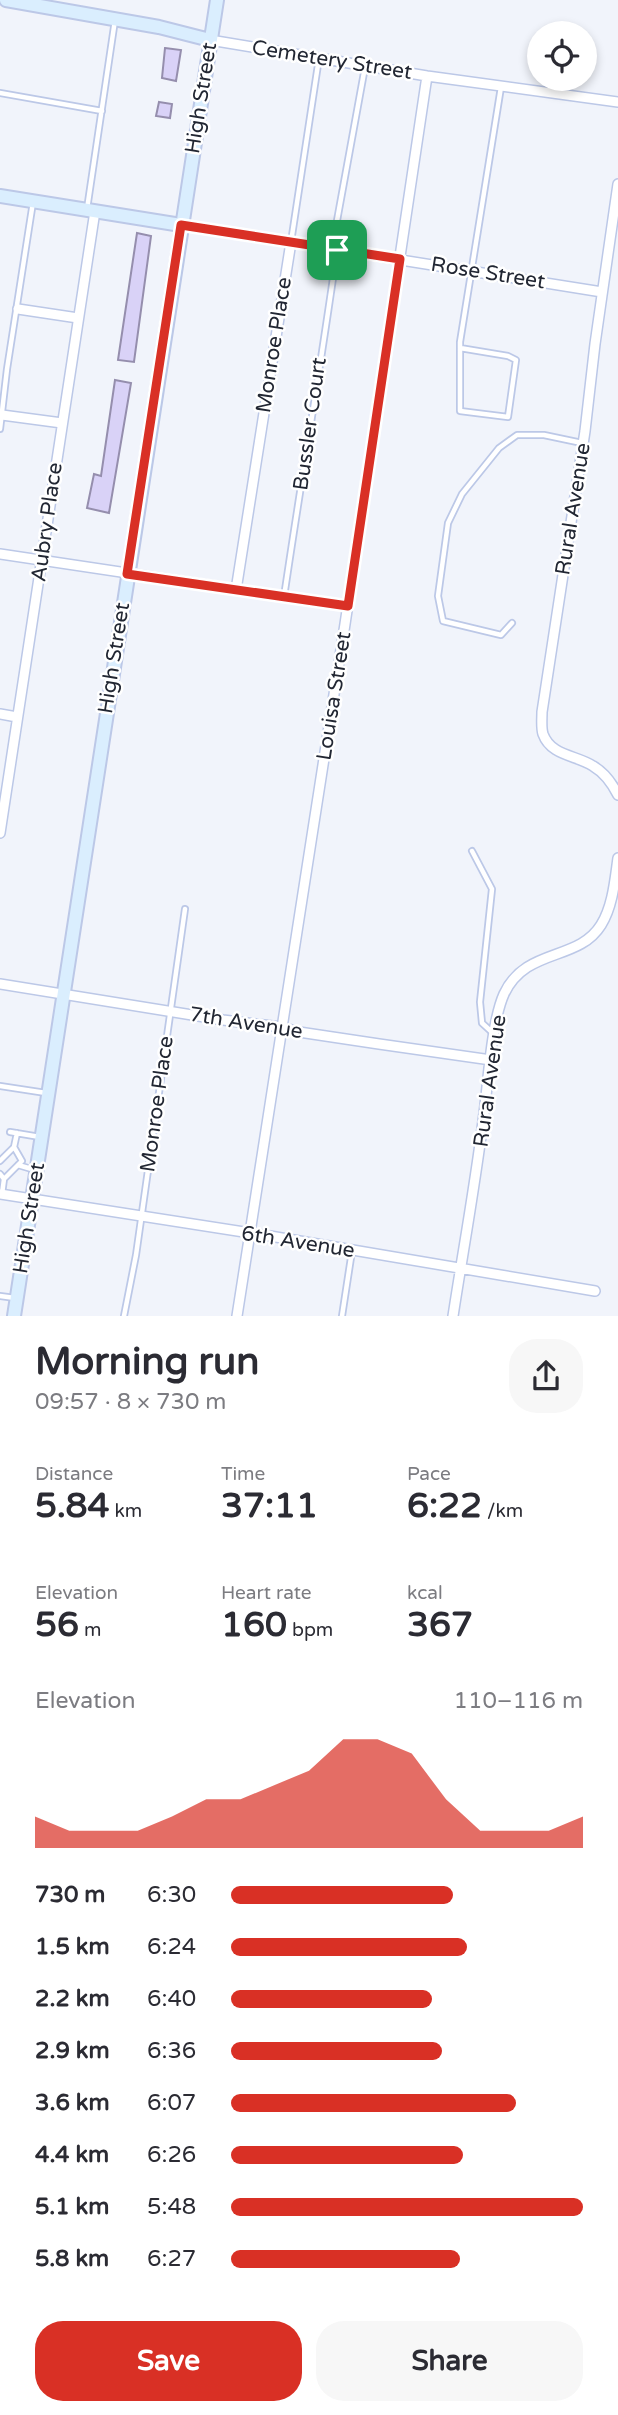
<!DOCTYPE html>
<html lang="en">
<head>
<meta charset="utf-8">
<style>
	:root { --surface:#fff; --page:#f7f7f7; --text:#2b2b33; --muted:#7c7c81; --accent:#d93025 }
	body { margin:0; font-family:"Varela Round",sans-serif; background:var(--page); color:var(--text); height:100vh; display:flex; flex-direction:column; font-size:26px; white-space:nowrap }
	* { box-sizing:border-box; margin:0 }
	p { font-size:23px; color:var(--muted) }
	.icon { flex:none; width:38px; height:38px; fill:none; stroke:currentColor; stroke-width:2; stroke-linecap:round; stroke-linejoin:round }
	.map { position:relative; height:1316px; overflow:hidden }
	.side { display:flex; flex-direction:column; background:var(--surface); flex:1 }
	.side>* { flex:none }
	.tools { position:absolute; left:527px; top:21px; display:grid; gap:14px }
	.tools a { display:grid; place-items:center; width:70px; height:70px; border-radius:50%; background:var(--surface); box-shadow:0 4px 10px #0003; font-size:35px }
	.pin { position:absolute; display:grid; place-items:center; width:60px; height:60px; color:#fff; margin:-30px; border-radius:14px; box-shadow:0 4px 10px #0006 }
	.round { display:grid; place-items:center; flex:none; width:74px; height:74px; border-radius:28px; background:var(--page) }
	.head { display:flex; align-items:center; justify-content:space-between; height:119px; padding:0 35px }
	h1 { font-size:38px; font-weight:700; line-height:52px }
	.figures { display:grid; grid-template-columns:repeat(3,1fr); gap:10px; height:119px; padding:7px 35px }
	.figures div { display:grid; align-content:center }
	.figures b { font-size:35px; font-weight:700 }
	.figures small { font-size:19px; font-weight:400 }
	.figures p { font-size:19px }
	.chart { height:196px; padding:14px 35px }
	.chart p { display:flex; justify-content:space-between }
	.chart svg { width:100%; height:126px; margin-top:7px; fill:var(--accent); opacity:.7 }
	.button { display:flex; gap:14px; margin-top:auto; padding:14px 35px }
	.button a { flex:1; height:80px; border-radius:28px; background:var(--accent); color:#fff; font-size:28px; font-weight:700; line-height:80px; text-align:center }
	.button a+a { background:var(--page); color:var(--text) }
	ul { padding:0 35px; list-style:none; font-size:23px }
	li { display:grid; grid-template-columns:112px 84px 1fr; align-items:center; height:52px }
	li i { height:18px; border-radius:9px; background:var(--accent) }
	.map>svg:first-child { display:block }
	.building { fill:#d9d2f7; stroke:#958ead; stroke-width:2 }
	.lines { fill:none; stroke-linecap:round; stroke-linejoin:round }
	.lane-casing { stroke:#bcc8e7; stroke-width:8 }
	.street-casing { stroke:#bcc8e7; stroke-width:12 }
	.secondary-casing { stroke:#bcc8e7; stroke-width:16 }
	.lane { stroke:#fff; stroke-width:4.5 }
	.street { stroke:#fff; stroke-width:9 }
	.secondary { stroke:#daeefe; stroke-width:12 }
	.route-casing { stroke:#fff; stroke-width:14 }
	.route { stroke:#d93025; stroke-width:9 }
	.labels { text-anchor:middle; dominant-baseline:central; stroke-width:5; stroke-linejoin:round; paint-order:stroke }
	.street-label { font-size:21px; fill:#222733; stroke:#fff }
</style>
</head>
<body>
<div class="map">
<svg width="618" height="1316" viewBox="0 0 618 1316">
	<rect width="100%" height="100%" fill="#f1f4fb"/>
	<path class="building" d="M165,48l16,2 -5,31 -14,-3z
		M159,102l13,2 -2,14 -14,-2z
		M137,233l14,3 -17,126 -16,-2z
		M115,380l16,3 -22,130 -22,-5 7,-34 7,2z"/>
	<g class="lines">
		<defs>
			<path id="lane" d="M0,93l102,18
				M87,209l28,-189
				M291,242l28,-184
				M332,248l33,-181
				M460,348l48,8 8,4 -8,57 -48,-6v-69l41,-255
				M0,429l7,-60 26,-167
				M284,597c17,-116 37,-231 53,-347
				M512,623l-11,12 -58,-14 -5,-25 10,-73 14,-29 37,-46 18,-13h27l38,8
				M472,851l20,38 -12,113 2,21 12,11
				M0,1086l46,7
				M10,1132l30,5
				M0,1161l14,-14 3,-14
				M18,1165l17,5
				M0,1174l4,5 18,-18 -8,-14
				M2,1194l2,-15
				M0,1296l15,2
				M124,1316l12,-61 49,-346
				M342,1316l10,-65"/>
			<path id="street" d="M210,40l217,36 191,26
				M618,184l-23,160 -10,87 -43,281c0,7 -1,16 1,22 8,22 33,21 50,32 12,7 19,17 25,29
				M181,225l421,67
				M18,309l60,9
				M2,415l60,8
				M0,554l348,52
				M236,590l55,-348
				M0,714l17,3
				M0,833l95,-622
				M0,984l223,36 58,7 18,5 80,12 112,16
				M0,1194l270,42 325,55
				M237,1316l108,-692 82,-548
				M453,1316c10,-65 22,-130 30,-195 5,-34 8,-98 21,-127 22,-47 74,-32 97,-69 12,-19 14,-46 17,-67"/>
			<path id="secondary" d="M6,0l153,27 51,13
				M0,196l181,29
				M14,1316l203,-1316"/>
		</defs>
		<use href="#lane" class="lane-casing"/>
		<use href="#street" class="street-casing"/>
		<use href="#secondary" class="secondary-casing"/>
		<use href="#lane" class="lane"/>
		<use href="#street" class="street"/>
		<use href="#secondary" class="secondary"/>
	</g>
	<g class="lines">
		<defs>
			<path id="route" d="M181,225l219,34 -52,347 -221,-32z"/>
		</defs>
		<use href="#route" class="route-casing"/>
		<use href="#route" class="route"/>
	</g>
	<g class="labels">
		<g class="street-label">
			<text transform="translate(332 60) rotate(9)">Cemetery Street</text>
			<text transform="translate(201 98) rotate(-81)">High Street</text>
			<text transform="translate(488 273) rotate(9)">Rose Street</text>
			<text transform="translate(274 345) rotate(-81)">Monroe Place</text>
			<text transform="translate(310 424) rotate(-82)">Bussler Court</text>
			<text transform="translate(573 509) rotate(-81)">Rural Avenue</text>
			<text transform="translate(47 522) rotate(-82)">Aubry Place</text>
			<text transform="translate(114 658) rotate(-81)">High Street</text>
			<text transform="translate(334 696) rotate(-81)">Louisa Street</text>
			<text transform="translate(246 1023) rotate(9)">7th Avenue</text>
			<text transform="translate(490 1081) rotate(-82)">Rural Avenue</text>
			<text transform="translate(157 1104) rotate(-82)">Monroe Place</text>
			<text transform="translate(29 1218) rotate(-81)">High Street</text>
			<text transform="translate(298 1242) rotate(9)">6th Avenue</text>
		</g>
	</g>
</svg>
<div class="tools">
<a><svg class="icon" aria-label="locate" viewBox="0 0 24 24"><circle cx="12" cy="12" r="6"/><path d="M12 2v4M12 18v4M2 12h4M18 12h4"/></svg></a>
</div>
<div class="pin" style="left:337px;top:250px;background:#1e9e55"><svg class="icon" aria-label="arrive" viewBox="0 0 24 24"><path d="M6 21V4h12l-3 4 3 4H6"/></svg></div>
</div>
<section class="side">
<div class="head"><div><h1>Morning run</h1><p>09:57 · 8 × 730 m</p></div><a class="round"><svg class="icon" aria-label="share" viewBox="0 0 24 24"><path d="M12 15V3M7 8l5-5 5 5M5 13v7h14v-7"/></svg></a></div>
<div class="figures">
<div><p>Distance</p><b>5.84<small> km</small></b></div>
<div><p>Time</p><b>37:11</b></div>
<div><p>Pace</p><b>6:22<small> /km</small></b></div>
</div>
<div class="figures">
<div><p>Elevation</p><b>56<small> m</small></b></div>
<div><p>Heart rate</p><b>160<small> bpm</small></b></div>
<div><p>kcal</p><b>367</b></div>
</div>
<div class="chart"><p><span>Elevation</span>110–116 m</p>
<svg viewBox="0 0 160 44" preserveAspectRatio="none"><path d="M0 44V33L10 38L20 38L30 38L40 33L50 27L60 27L70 22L80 17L90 6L100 6L110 11L120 27L130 38L140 38L150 38L160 33V44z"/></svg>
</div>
<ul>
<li><b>730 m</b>6:30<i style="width:63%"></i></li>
<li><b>1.5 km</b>6:24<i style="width:67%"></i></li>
<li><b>2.2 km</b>6:40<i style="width:57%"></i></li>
<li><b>2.9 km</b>6:36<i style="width:60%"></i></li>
<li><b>3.6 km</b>6:07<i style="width:81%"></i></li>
<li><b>4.4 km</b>6:26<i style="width:66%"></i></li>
<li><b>5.1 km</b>5:48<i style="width:100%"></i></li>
<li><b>5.8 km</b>6:27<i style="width:65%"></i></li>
</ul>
<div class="button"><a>Save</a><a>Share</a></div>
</section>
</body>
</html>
